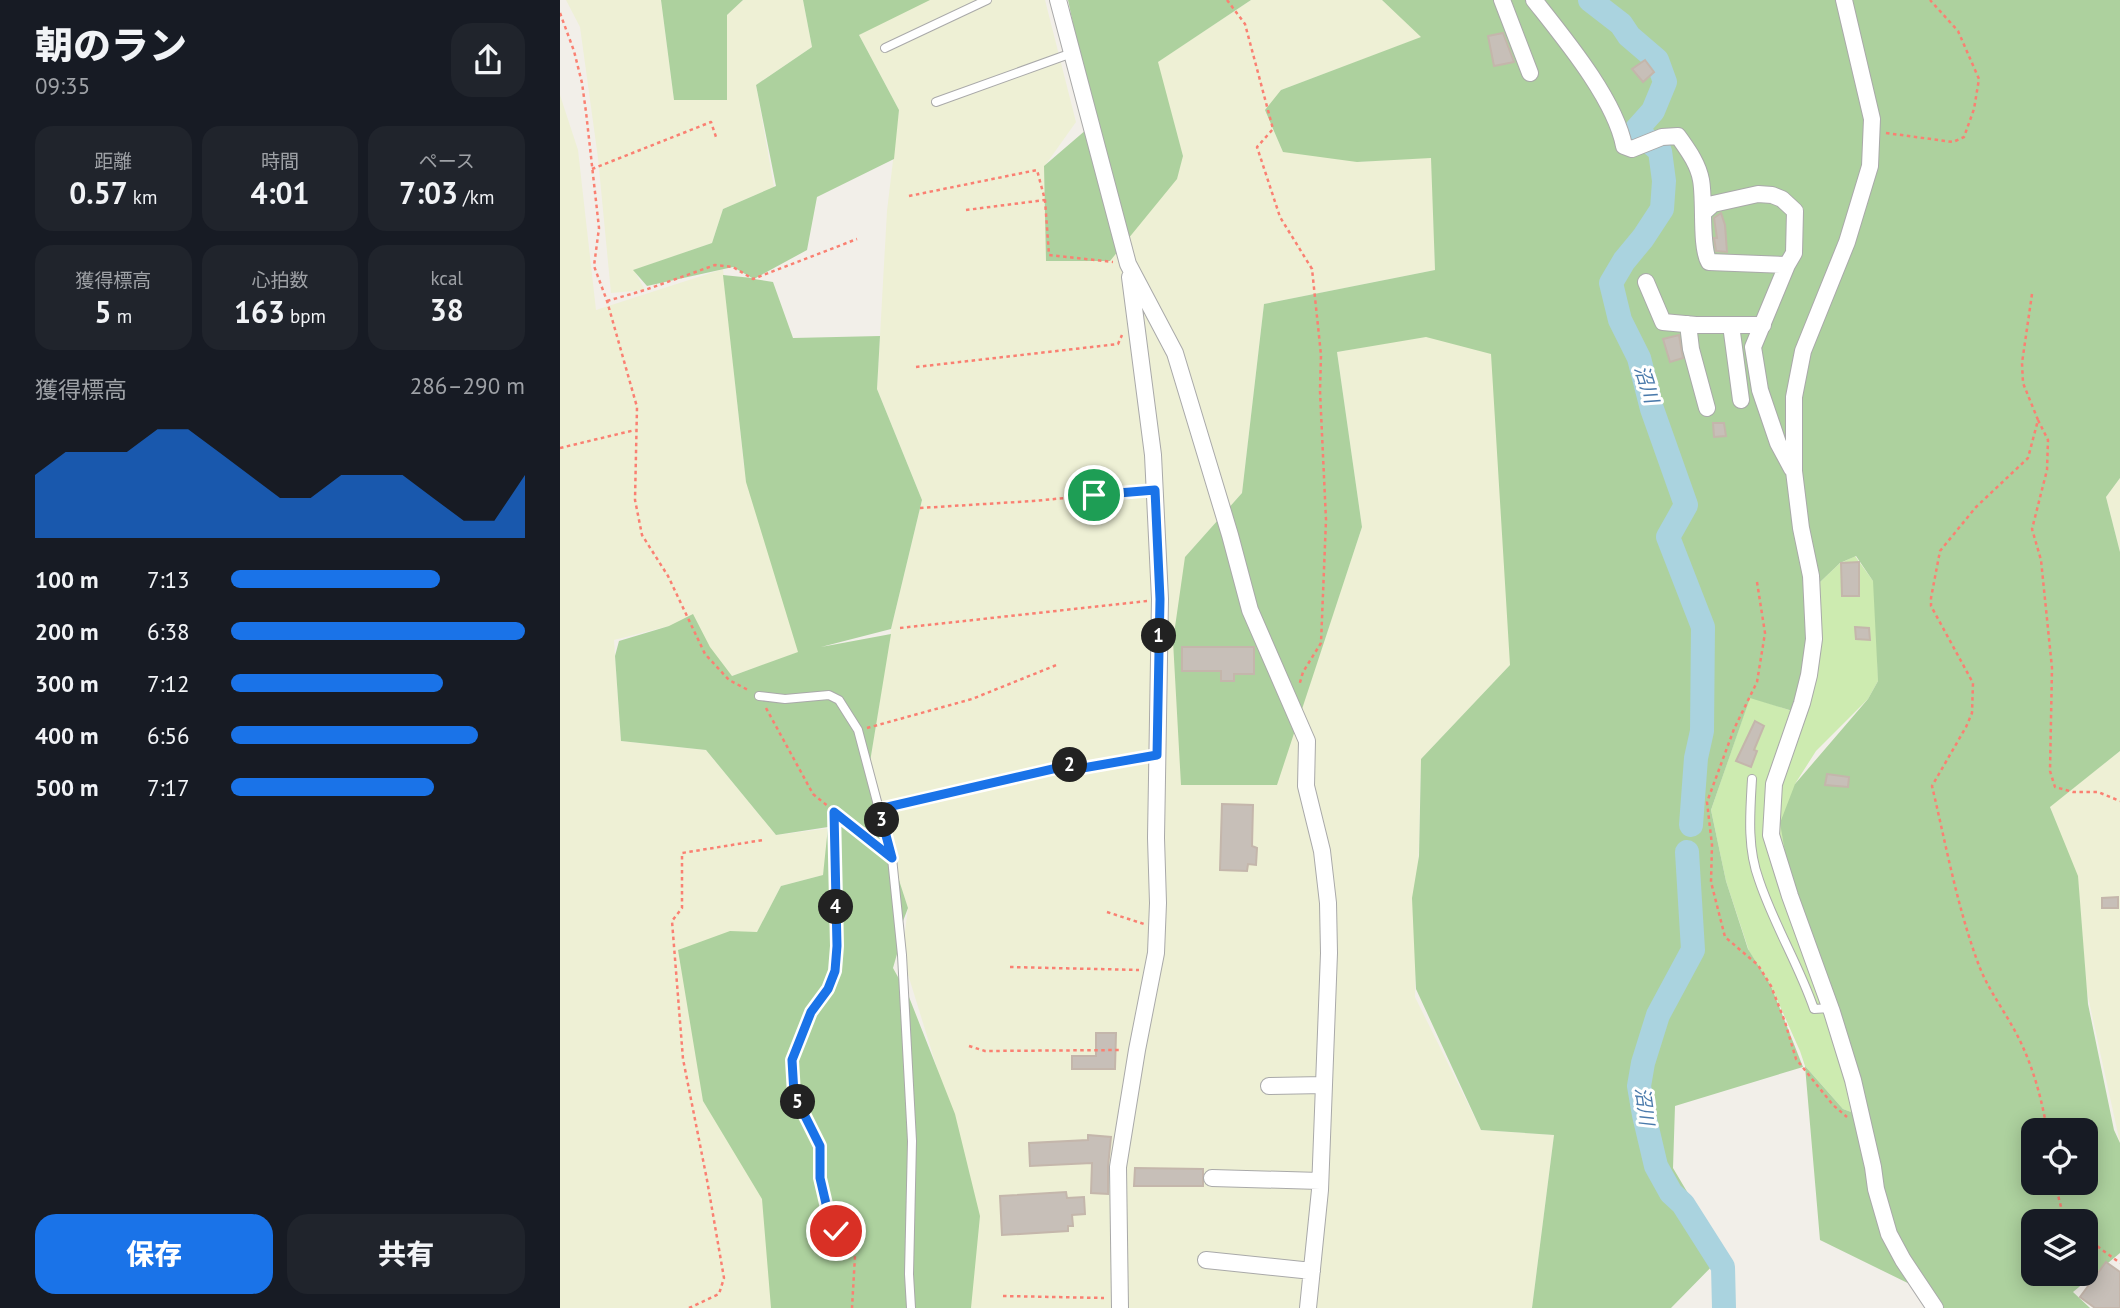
<!DOCTYPE html>
<html lang="ja">
<head>
<meta charset="utf-8">
<style>
	:root { --surface:#171b24; --page:#20242c; --text:#f1f3f6; --muted:#9ea1a6; --accent:#1a73e8 }
	body { margin:0; font-family:"PT Sans","Noto Sans JP",sans-serif; background:var(--page); color:var(--text); height:100vh; display:flex; flex-direction:column; font-size:26px; white-space:nowrap }
	* { box-sizing:border-box; margin:0 }
	p { font-size:23px; color:var(--muted) }
	.icon { flex:none; width:38px; height:38px; fill:none; stroke:currentColor; stroke-width:2; stroke-linecap:round; stroke-linejoin:round }
	.map { position:relative; flex:1; overflow:hidden }
	.sheet { display:flex; flex-direction:column; background:var(--surface); width:560px }
	.sheet>* { flex:none }
	.buttons { position:absolute; left:1461px; top:1118px; display:grid; gap:14px }
	.buttons a { display:grid; place-items:center; width:77px; height:77px; border-radius:14px; background:var(--surface); box-shadow:0 4px 18px #0003; font-size:35px }
	.pin { position:absolute; display:grid; place-items:center; width:60px; height:60px; color:#fff; margin:-30px; border:4px solid #fff; border-radius:50%; box-shadow:0 2px 7px #0007 }
	.km { position:absolute; width:35px; height:35px; margin:-18px; border-radius:50%; background:#222; color:#fff; font-size:19px; line-height:35px; text-align:center }
	.round { display:grid; place-items:center; flex:none; width:74px; height:74px; border-radius:21px; background:var(--page) }
	.headline { display:flex; align-items:center; justify-content:space-between; height:119px; padding:0 35px }
	h1 { font-size:38px; font-weight:800; line-height:52px }
	.stats { display:grid; grid-template-columns:repeat(3,1fr); gap:10px; height:119px; padding:7px 35px }
	.stats div { display:grid; align-content:center; border-radius:18px; background:var(--page); text-align:center }
	.stats b { font-size:30px; font-weight:800 }
	.stats small { font-size:19px; font-weight:400 }
	.stats p { font-size:19px }
	.chart { height:196px; padding:14px 35px }
	.chart p { display:flex; justify-content:space-between }
	.chart svg { width:100%; height:126px; margin-top:7px; fill:var(--accent); opacity:.7 }
	.cta { display:flex; gap:14px; margin-top:auto; padding:14px 35px }
	.cta a { flex:1; height:80px; border-radius:21px; background:var(--accent); color:#fff; font-size:28px; font-weight:800; line-height:80px; text-align:center }
	.cta a+a { background:var(--page); color:var(--text) }
	ul { padding:0 35px; list-style:none; font-size:23px }
	li { display:grid; grid-template-columns:112px 84px 1fr; align-items:center; height:52px }
	li i { height:18px; border-radius:9px; background:var(--accent) }
	main { display:flex; flex:1; min-height:0 }
	.map>svg:first-child { display:block }
	.farmland { fill:#eef0d5 }
	.grass { fill:#cdebb0 }
	.forest { fill:#add19e; fill-rule:evenodd }
	.lines { fill:none; stroke-linecap:round; stroke-linejoin:round }
	.river { stroke:#aad3df; stroke-width:24 }
	.building { fill:#c7bfb8; stroke:#c4b6ab; stroke-width:2 }
	.service-casing { stroke:#a9a9a9; stroke-width:10 }
	.minor-casing { stroke:#a9a9a9; stroke-width:18 }
	.path { stroke:#fa8072; stroke-width:2.5; stroke-dasharray:3.5 3.5; stroke-linecap:butt }
	.service { stroke:#fff; stroke-width:8 }
	.minor { stroke:#fff; stroke-width:16 }
	.route-casing { stroke:#fff; stroke-width:14 }
	.route { stroke:#1a73e8; stroke-width:9 }
	.labels { text-anchor:middle; dominant-baseline:central; stroke-width:6; stroke-linejoin:round; paint-order:stroke }
	.water-label { font-size:19px; font-style:italic; fill:#4a7aab; stroke:#fff }
</style>
</head>
<body>
<main>
<section class="sheet">
<div class="headline"><div><h1>朝のラン</h1><p>09:35</p></div><a class="round"><svg class="icon" aria-label="share" viewBox="0 0 24 24"><path d="M12 15V3M7 8l5-5 5 5M5 13v7h14v-7"/></svg></a></div>
<div class="stats">
<div><p>距離</p><b>0.57<small> km</small></b></div>
<div><p>時間</p><b>4:01</b></div>
<div><p>ペース</p><b>7:03<small> /km</small></b></div>
</div>
<div class="stats">
<div><p>獲得標高</p><b>5<small> m</small></b></div>
<div><p>心拍数</p><b>163<small> bpm</small></b></div>
<div><p>kcal</p><b>38</b></div>
</div>
<div class="chart"><p><span>獲得標高</span>286–290 m</p>
<svg viewBox="0 0 160 44" preserveAspectRatio="none"><path d="M0 44V22L10 14L20 14L30 14L40 6L50 6L60 14L70 22L80 30L90 30L100 22L110 22L120 22L130 30L140 38L150 38L160 22V44z"/></svg>
</div>
<ul>
<li><b>100 m</b>7:13<i style="width:71%"></i></li>
<li><b>200 m</b>6:38<i style="width:100%"></i></li>
<li><b>300 m</b>7:12<i style="width:72%"></i></li>
<li><b>400 m</b>6:56<i style="width:84%"></i></li>
<li><b>500 m</b>7:17<i style="width:69%"></i></li>
</ul>
<div class="cta"><a>保存</a><a>共有</a></div>
</section>
<div class="map">
<svg width="1560" height="1308" viewBox="0 0 1560 1308">
	<rect width="100%" height="100%" fill="#f2efe9"/>
	<path class="farmland" d="M6,0h95l13,100h52l1,-85 16,-15h60l9,47 -56,38 18,102 -51,22 -11,34 -78,27 11,20 -34,3 -13,-135 -18,-131z
		M363,0h122l31,122 -32,45 139,-11 -26,-94 94,-62h131l40,37 -141,53 76,72 75,-5 3,113 -171,34 -22,189 -57,64 91,228 86,-258 -25,-175 94,-17 62,17 22,308 -94,99 -6,238 66,133 73,5 -22,173h-570l8,-133 -68,-220 6,-47 -18,-56 -21,-84 22,-139 31,-129 -45,-111 10,-178 12,-101 -40,-75z
		M0,95l18,55 18,160 127,-41 21,197 55,186 -67,24 -63,-50 -55,14 7,101 85,9 70,85 55,-7 -8,47 -42,11 -26,50 33,157 -14,215h-214z
		M1560,478v74l-14,-55z
		M1560,751v392l-33,-151 -9,-109 -28,-77z"/>
	<path class="grass" d="M1295,556l21,29 2,96 -10,18 -52,52 -21,33 59,329 -11,-4 -38,-43 -5,-15 -29,-65 -22,-35 -23,-70 -15,-71 39,-113 48,16 21,-130 20,-19z"/>
	<path class="forest" d="M101,0h82l-16,15v85h-53z
		M243,0h127l-71,35 40,75 -5,49 -77,38 -10,53 -53,29 19,3 20,56 87,-2 -3,53 45,111 -31,129 -70,18 70,-13 -22,134 21,84 18,56 -8,21 1,11 -8,28 16,29 46,117 25,102 -9,92h-200l-9,-109 -59,-98 -25,-151 52,-19 27,1 24,-46 42,-11 5,-48 -52,8 -70,-85 -85,-9 -6,-85 4,-15 50,-15 24,-12 17,33 22,29 66,-24 -52,-170 -23,-207 29,3 -19,-11 -86,19 -14,-16 79,-27 11,-34 53,-23 -20,-101 56,-38z
		M508,0h183l-93,62 25,94 -6,23 -67,82h-64l-2,-95 50,-43z
		M822,0h738v478l-14,19 14,55v199l-70,56 28,69 10,128 26,126 6,13v110l-47,39 17,16h-157l-7,-16 -106,-52 -15,-174 38,43 11,4 5,-24 -60,-156 -19,-110 15,-39 73,-85 10,-18 -5,-100 -17,-25 -16,7 -21,20 -20,130 -49,-15 -39,112 15,71 22,68 23,37 32,81 -128,39 -2,62 51,86 -53,54h-139l22,-173 -73,-5 -65,-141 -4,-91 7,-42 2,-97 89,-94 -19,-311 -65,-17 -89,15 25,175 -85,258h-96l-8,-144 12,-84 57,-64 22,-189 171,-34 -4,-112 -74,4 -74,-10 -18,-42 16,-20 140,-53zM1474,1130h52v53h-52zM1474,1222h52v52h-52z"/>
	<g class="lines">
		<path class="river" d="M1030,0l31,24 8,12 28,24 8,22 -12,29 -17,19 24,21 4,30 -2,28 -19,29 -19,23 -13,22 9,37 19,38 13,51 34,96 -18,32 35,90 -1,104 -6,27 -5,67
			M1127,852l6,98 -35,65 -15,48 -4,23 5,29 12,51 15,27 12,11 40,63 1,41"/>
	</g>
	<path class="building" d="M943,33l11,29 -20,4 -6,-30z
		M1085,60l9,12 -11,10 -11,-13z
		M1161,213l4,12 2,27 -11,-1 -1,-7 -1,-6h3l-3,-20z
		M1119,335l4,23 -13,4 -7,-23z
		M1153,423h11l2,13 -12,1z
		M1299,562v34h-17l-1,-33z
		M1295,627l14,1 1,12 -14,-1z
		M622,647h72v27h-20v7h-13v-10h-39z
		M1195,721l9,5 -10,24 3,1 -6,16 -15,-6z
		M1267,774l22,3 -1,10 -23,-2z
		M662,804l31,1 -1,41 5,2 -1,17 -8,-1 -1,7 -27,-1z
		M1558,897v11h-16v-10z
		M536,1033h20l-1,36h-43v-13h24z
		M528,1135l23,2 -3,30v27l-17,-1 1,-30 -62,3 -1,-23 59,-3z
		M575,1168l68,1v17h-69z
		M506,1192l1,6 17,-1 1,17 -13,1 1,11h-5v5l-66,4 -2,-39z
		M1546,1262l14,10v36h-25l-15,-11z"/>
	<g class="lines">
		<defs>
			<path id="service" d="M325,48l102,-48
				M376,102l136,-49
				M199,696l26,3 44,-4 10,5 19,30 34,128 10,97 10,186 -3,133 2,34
				M1192,779c-2,34 -5,69 7,101 15,45 40,85 55,129l16,-1"/>
			<path id="minor" d="M498,0l70,264 47,89 55,182 20,75 57,131 -1,45 16,65 6,52 1,50 -9,237 -12,118
				M942,0l28,73
				M974,0c30,38 81,99 90,146l8,3 30,-12 16,-1c9,13 20,27 23,44 4,21 -1,67 8,82l78,3 -34,82 7,43 18,53 14,26
				M1284,0l28,119 -2,47 -23,76 -44,109 -9,46v74l7,57 10,48 3,63 -5,36 -7,28 -28,81 -3,51 19,61 42,116 21,68 20,87 3,22 13,45 14,26 32,48
				M1144,212l9,-8 45,-10 14,1 10,4 13,12 -1,42 -7,12
				M1086,282l17,40 33,3h67
				M1128,324l3,25 16,59
				M1171,325l10,75
				M709,1086l55,-1
				M652,1178l108,3
				M646,1260l106,11
				M560,1308l-2,-141 19,-117 19,-97 2,-50 -2,-65 4,-239 -7,-144 -23,-178"/>
		</defs>
		<use href="#service" class="service-casing"/>
		<use href="#minor" class="minor-casing"/>
		<path class="path" d="M667,0l18,24 28,105 -16,18 23,70 32,52 9,86 -1,36 6,129 -5,123 -18,29 -4,14
			M0,13l14,38 8,32 4,29 13,116 -5,38 13,35 30,106 -2,93 7,35 26,41 37,78 24,26 21,11
			M1326,133l67,9 11,-5 10,-28 5,-30 -21,-48 -28,-31
			M32,169l119,-47 5,15
			M349,196l128,-26 8,30 4,55 64,7
			M406,210l79,-10
			M1472,294l-10,69 1,20 15,37 -10,38 -52,49 -36,44 -9,47v8l42,77 -1,30 -6,14 -34,59c14,59 25,120 46,177 8,22 21,40 33,61 19,32 30,70 36,106
			M47,301l38,-11 70,-25 18,2 20,12 104,-40
			M356,367l202,-23 4,-9
			M1478,420l10,20 -1,30 -15,59 9,31 11,108 -2,103 5,16 18,5h25l22,9
			M0,448l75,-18
			M360,508l113,-7 107,-10
			M1197,582l8,51 -8,49 -23,47 -27,73 5,43 -1,37 14,55 33,28 13,21 14,36 11,37 37,46 14,12
			M340,628l247,-27
			M206,708l47,86 65,53
			M307,728l105,-29 87,-35
			M329,807l181,-42 7,4 65,-11
			M274,813l3,133 -2,25 -7,18 -17,23 -19,48 2,34 26,52v32l7,30 9,23 19,25 -3,52
			M547,912l37,12
			M450,967l129,3
			M409,1046l16,5 137,-1
			M1495,1183l6,24 8,15
			M1526,1238l34,25
			M443,1296l101,2
			M129,1308l30,-14 5,-16 -17,-98 -24,-121 -11,-138 10,-13v-55l81,-13"/>
		<use href="#service" class="service"/>
		<use href="#minor" class="minor"/>
	</g>
	<g class="lines">
		<defs>
			<path id="route" d="M276,1231l-9,-23 -7,-30v-32l-26,-52 -2,-34 19,-48 17,-23 7,-18 2,-25 -3,-134 58,46 -13,-49 191,-44 7,4 80,-14 3,-156 -5,-109 -61,5"/>
		</defs>
		<use href="#route" class="route-casing"/>
		<use href="#route" class="route"/>
	</g>
	<g class="labels">
		<g class="water-label">
			<text transform="translate(1087 384) rotate(72)">沼川</text>
			<text transform="translate(1085 1106) rotate(82)">沼川</text>
		</g>
	</g>
</svg>
<div class="buttons">
<a><svg class="icon" aria-label="locate" viewBox="0 0 24 24"><circle cx="12" cy="12" r="6"/><path d="M12 2v4M12 18v4M2 12h4M18 12h4"/></svg></a>
<a><svg class="icon" aria-label="layers" viewBox="0 0 24 24"><path d="M12 4l9 5-9 5-9-5zM3 14l9 5 9-5"/></svg></a>
</div>
<div class="pin" style="left:534px;top:495px;background:#1e9e55"><svg class="icon" aria-label="arrive" viewBox="0 0 24 24"><path d="M6 21V4h12l-3 4 3 4H6"/></svg></div>
<div class="pin" style="left:276px;top:1231px;background:#d93025"><svg class="icon" aria-label="check" viewBox="0 0 24 24"><path d="M5 12l5 5 9-10"/></svg></div>
<b class="km" style="left:599px;top:636px">1</b>
<b class="km" style="left:510px;top:765px">2</b>
<b class="km" style="left:322px;top:820px">3</b>
<b class="km" style="left:276px;top:907px">4</b>
<b class="km" style="left:238px;top:1102px">5</b>
</div>
</main>
</body>
</html>
